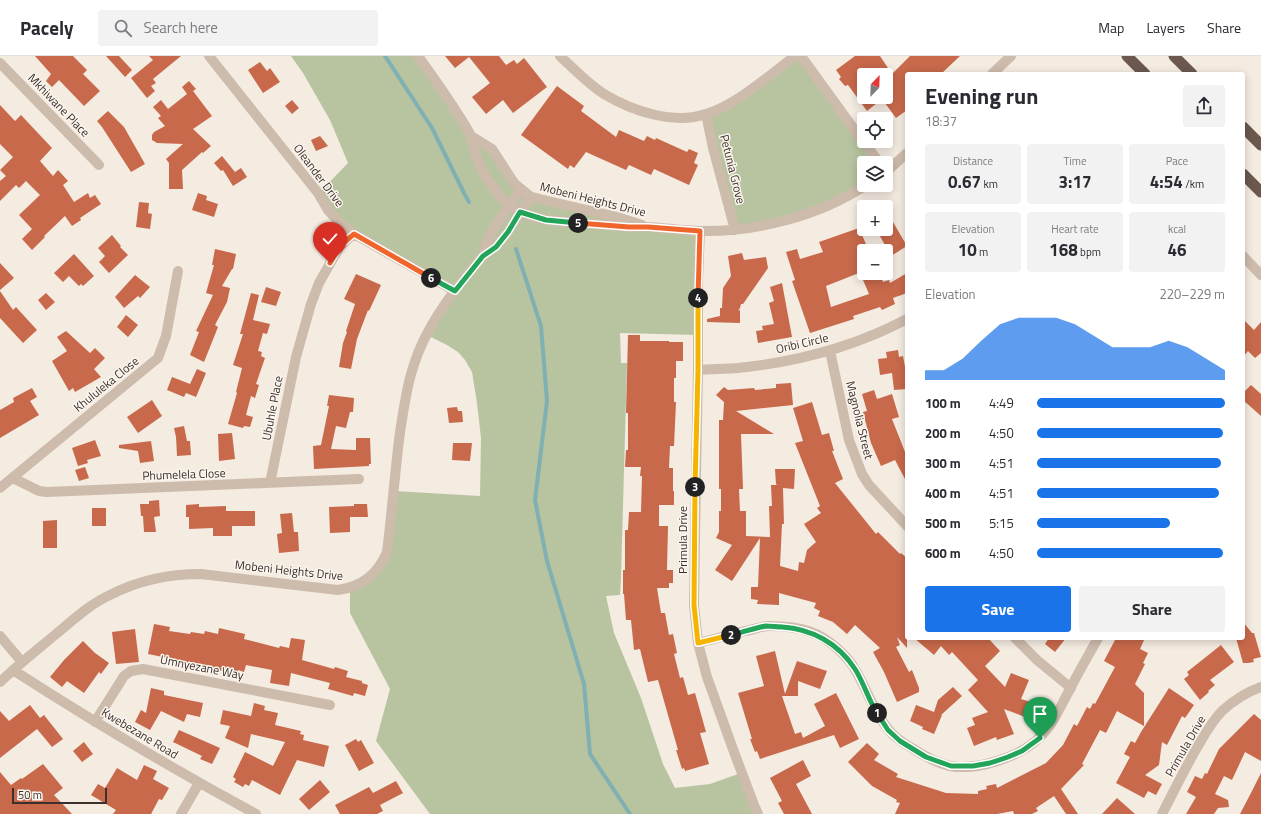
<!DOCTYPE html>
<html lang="en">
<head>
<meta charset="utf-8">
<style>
	:root { --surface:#fff; --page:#f2f2f3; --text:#2b2b33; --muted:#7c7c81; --line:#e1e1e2; --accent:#1a73e8 }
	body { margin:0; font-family:"Titillium Web",sans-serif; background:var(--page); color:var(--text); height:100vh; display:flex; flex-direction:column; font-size:15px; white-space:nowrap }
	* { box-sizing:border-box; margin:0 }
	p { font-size:13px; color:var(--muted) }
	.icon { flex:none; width:22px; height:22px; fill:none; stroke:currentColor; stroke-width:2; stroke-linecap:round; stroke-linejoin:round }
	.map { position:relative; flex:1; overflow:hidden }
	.sheet { position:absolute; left:905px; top:16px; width:340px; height:568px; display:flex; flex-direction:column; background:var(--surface); border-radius:4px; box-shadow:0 2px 10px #0003 }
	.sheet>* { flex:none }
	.needle { width:26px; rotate:23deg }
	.tools { position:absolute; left:857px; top:12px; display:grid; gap:8px }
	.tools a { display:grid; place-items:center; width:36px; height:36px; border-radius:4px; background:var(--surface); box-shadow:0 2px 10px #0003; font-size:20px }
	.scale { position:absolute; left:12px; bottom:10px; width:95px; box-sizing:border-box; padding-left:4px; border:2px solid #3b302b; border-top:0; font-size:11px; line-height:14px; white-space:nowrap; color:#3b302b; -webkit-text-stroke:3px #fbf5ee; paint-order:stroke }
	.pin { position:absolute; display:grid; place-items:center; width:34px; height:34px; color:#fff; margin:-41px -17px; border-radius:50% 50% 50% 0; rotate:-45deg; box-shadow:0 0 4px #0007 }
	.pin .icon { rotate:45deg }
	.km { position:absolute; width:20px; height:20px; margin:-10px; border-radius:50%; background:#222; color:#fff; font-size:11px; line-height:20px; text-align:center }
	.round { display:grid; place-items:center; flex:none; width:42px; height:42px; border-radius:4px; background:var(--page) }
	.summary { display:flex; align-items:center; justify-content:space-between; height:68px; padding:0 20px }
	h1 { font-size:22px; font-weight:700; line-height:30px }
	.stats { display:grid; grid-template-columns:repeat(3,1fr); gap:6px; height:68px; padding:4px 20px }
	.stats div { display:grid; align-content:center; border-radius:4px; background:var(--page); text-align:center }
	.stats b { font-size:17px; font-weight:700 }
	.stats small { font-size:11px; font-weight:400 }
	.stats p { font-size:11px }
	.chart { height:112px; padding:8px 20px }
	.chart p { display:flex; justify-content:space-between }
	.chart svg { width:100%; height:72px; margin-top:4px; fill:var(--accent); opacity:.7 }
	.action { display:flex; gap:8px; margin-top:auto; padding:8px 20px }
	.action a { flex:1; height:46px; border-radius:4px; background:var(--accent); color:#fff; font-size:16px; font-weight:700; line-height:46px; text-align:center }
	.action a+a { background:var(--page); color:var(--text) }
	ul { padding:0 20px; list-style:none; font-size:13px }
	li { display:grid; grid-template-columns:64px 48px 1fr; align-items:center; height:30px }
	li i { height:10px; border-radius:5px; background:var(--accent) }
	header { display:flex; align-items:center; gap:24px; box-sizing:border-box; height:56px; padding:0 20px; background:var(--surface); border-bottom:1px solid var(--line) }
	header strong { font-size:19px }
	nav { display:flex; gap:22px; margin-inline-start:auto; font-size:14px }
	.search { width:280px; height:36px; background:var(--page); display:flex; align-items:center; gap:10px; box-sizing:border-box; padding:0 14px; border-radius:4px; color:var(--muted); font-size:15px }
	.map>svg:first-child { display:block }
	.green { fill:#b8c4a0 }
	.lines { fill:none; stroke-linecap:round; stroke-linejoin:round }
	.stream { stroke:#7fb0b2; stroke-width:4 }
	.building { fill:#c8694b; fill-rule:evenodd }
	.minor { stroke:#cdbbac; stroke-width:10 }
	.trunk { stroke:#6c584f; stroke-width:11 }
	.split-1-casing { stroke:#fff; stroke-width:8 }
	.split-2-casing { stroke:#fff; stroke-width:8 }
	.split-3-casing { stroke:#fff; stroke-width:8 }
	.split-4-casing { stroke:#fff; stroke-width:8 }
	.split-5-casing { stroke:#fff; stroke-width:8 }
	.split-6-casing { stroke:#fff; stroke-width:8 }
	.split-7-casing { stroke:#fff; stroke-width:8 }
	.split-1 { stroke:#22a559; stroke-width:5 }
	.split-2 { stroke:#22a559; stroke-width:5 }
	.split-3 { stroke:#f5b400; stroke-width:5 }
	.split-4 { stroke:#f5b400; stroke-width:5 }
	.split-5 { stroke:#f0652b; stroke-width:5 }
	.split-6 { stroke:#22a559; stroke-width:5 }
	.split-7 { stroke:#f0652b; stroke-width:5 }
	.labels { text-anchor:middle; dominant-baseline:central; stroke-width:3; stroke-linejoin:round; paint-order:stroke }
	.street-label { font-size:12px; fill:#3b302b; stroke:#fbf5ee }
</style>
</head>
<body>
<header>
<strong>Pacely</strong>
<div class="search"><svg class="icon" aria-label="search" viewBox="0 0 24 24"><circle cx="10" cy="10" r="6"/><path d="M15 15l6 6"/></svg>Search here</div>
<nav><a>Map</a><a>Layers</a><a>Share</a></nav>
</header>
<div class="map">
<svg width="1261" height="758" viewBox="0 0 1261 758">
	<rect width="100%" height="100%" fill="#f4ebe1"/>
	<path class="green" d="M291,0h127l54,80 13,8 37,45 110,32 68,10 -2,104 -78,-2 1,30h6l-6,215 -1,17 -14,1 8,37 27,65 22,66 12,24 35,-4 28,-10 18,40h-326l-54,-73 14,-52 -40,-76v-24l33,-28 11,-70 86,5 1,-58 -4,-35 -5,-31 -7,-12 -7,-8 -11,-7 -20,-10 28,-43 -101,-58 -35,-41 29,-30 -18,-43 -27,-47z
		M796,0l83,107h-15v22l-24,15 -105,30 -28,-115z"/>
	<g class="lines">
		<path class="stream" d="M385,0l47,72 33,67 4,7
			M516,193l25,77 6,75 -12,99 12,61 37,123 6,70 40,60"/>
	</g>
	<path class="building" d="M35,0h38l14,14 -4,4 17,17 -16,15 -25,-26 -7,7 -6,-6 5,-7z
		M106,0h13l13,14 -7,7z
		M149,0h32l-28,23 3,4 -5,3 4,5 -8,7 -16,-20 22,-18z
		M445,0h54l7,9 8,-5 3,4 7,-6 23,29 -34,26 -10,-13 -17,14 -14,-17 18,-14 -21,-26 -14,11z
		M855,0h25l12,18 18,-18h50l-19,18h-34v36l-11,8 -14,-19 -15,12 -19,-26 -3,1 -6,-7 2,-2 -5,-7zM864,19h22v22h-22z
		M260,6l7,9 3,-3 10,14 -17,11 -15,-23z
		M189,25l7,8 -3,2 19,25 -19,13 18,17 -8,7 -1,-1 -20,18 1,19h-14v-26l-3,-4 17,-15 -26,-1 -5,-3v-5l2,-3 11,-6 -7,-8 3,-2 -8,-9 8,-7 7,9 19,-15 -5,-7z
		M557,30l27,20 -3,5 35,26 3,-7 25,11 3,-5 8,4 1,-2 31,14 2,-3 9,4 -4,10 4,2 -9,20 -35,-16 -3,6 -22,-10 -3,5 -40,-18 -12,16 -4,-3 -2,4 -47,-34z
		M292,44l7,8 -7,6 -7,-8z
		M0,49l15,16 6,-6 31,33 -12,13 13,15 5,-6 10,11 -5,4 11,17 14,-9 2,5 5,-3 6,9 -21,14 1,2 -9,6 -7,-10 -21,20 1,1 -13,13 -10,-11 10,-10 -13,-14 21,-20 -14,-14 -7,7 -3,-3 -16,16v-20l6,-5 -6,-6 13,-13 -13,-13z
		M108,55l16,16 21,37 -14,8 -29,-45 -5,-6z
		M320,80l8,10 -12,5 -5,-11z
		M222,100l13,16 6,-4 6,9 -14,9 -10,-16 -2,1 -7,-8z
		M198,137l9,3 -1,4 12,4 -4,13 -22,-7z
		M139,146l10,1 -1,10 4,1 -2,15 -14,-2z
		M886,154l21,36 -16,10 -15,-27h10z
		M859,172l10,23h-5v20l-38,15 5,21 38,-13 -9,-21h19l4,9 6,-2 1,3 17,-10v20l-14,5 2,6 -13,6 -2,-3 -27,9 1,3 -44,14 -18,-52 3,-1 -9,-28 11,-3 3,10 23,-7 -4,-10z
		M112,179l9,11 -1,1 8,8 -19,18 -10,-11 6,-6 -7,-8z
		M215,193l21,5 -3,15h-1l-10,17 8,2 -3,14 -12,23 3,2 -14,35 -14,-7 9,-23 -3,-1 17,-36 -7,-2 8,-28h-2z
		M742,197l2,7 22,-3 2,11 -25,36h-2l-1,4 -2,3 2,-1v13l-33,-1v-3l13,-3v-8h2l1,-20 8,-12 -3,-20z
		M74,198l20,22 -11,10 -2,-2 -2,2 -10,-10 -6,6 -9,-9z
		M0,207l14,15 -14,12z
		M356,218l25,11 -12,26 -1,-1 -11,29 -6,30 -12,-2 4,-24 4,-11 -1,-1 9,-27 -11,-5z
		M135,219l15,12 -10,11 -2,-2 -14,12 -9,-11z
		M782,227l10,54 -34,6 -2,-12 7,-1 -1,-4 12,-2 -5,-21 5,-2 -4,-14z
		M266,231l15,5 -5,14 -15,-4z
		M0,235l13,19 3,-3 21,23 -14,13 -23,-25z
		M46,237l9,9 -9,8 -8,-10z
		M251,237l8,2 -6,25 17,4 -3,10 -4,-1 -5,18 4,1 -1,4 4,2 -9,26 3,1 -4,13 -4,-2 -5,19 7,2 -3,10 -6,-1 -1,2 -15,-4 9,-31 -1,-1 6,-24 -9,-3 10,-31h-3z
		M126,259l12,10 -10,12 -11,-10z
		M1243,263l11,11 7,-8v31l-6,5 -7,-7 -5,6z
		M66,275l24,22 5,-5 10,10 -11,11 7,8 -26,15 -2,-4 -4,3 -17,-30 15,-10 -10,-14z
		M628,279h12v6h29v1h14v19h-7v17h-2v24h2l-2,44h-4l-1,22h4v23h1v14h-15v21h9l-1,44h6v13h-4v5h-12l4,25h4l4,22 4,-1 4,19 -3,1 6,24 3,-1 5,18 7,-2 11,39 -6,1 9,31 -24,7 -1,-3 -2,1 -6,-19h2l-20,-70 -10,2 -8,-33 -6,1 -3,-30h-5l-2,-26h-1v-24h2v-40h3l1,-18h12l1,-36h-2l1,-9h-16l1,-17h2v-37h-2z
		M898,294l1,7 4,-1 4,22v11l-13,1 -2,-17 -12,2 -2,-16 9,-1 -1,-6z
		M197,313l9,4 -10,24 -10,-4 -2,4 -17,-7 5,-13 18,7z
		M791,327l2,22 -57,6 38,23h-33l2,55h-4l1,22h6v25l24,1 -1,-31h3l-1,-21h6l-1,-1 -1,-15h20l-1,20 -11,-1 1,36h-2l-2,42 18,5 1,-9 5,1 3,-13 9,-8 -12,-18 17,-11 -4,-5 3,-2 -25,-63 8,-2 -10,-33 19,-6 10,33 7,-2 5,18h-2l11,28 -8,4 41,51 2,-2 22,22 1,-1 6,5v90l-10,-11 3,8 -4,2 13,25 3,-2 7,18v4l-22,10 -13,-30 -11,-20 7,-4 -25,-23 -8,9 -14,-12 -15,-6 2,-5 -6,-3 2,-5 -37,-10v12l-22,-1 1,-4 -7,-1v-12h7l2,-49 -28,43 -17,-11 17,-25 -16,-7 3,-6v-21h2v-22h-2v-69h4l1,-18 -8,-7 8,-8 4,3 26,-2 1,2 21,-2v-4z
		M1251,329l10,9v22l-18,-16v-7z
		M32,332l5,9 -7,4 9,14 -39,23v-28l14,-8 -1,-4z
		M874,334l3,9 15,-5 7,23 -7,2 15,38v26l-12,-23 -14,6 -10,-23 -8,-31 4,-1 -5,-17z
		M329,339l25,3 -1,14h-3l-4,16 -10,-2 -5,23 25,1v-12h14l1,26h-2v2l-55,3 -1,-23 8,-1 8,-39h-2z
		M152,344l10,16 -24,17 -11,-16z
		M457,351l1,4h4l1,11 -14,1 -2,-15z
		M184,370l3,15h3l1,14 -14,1 -1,-19 -2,-9z
		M232,377l3,26 -16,2 -1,-27z
		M95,384l6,16 -14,4 1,3 -10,3 -6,-18z
		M151,385l3,20 -14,2 -2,-12 -19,-3v-3z
		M453,387h19l-2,18 -18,-1z
		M85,411l4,11 -10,3 -4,-11z
		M159,444l1,16 -6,1 2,15h-12l-1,-16h-2l-1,-12h9v-3z
		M199,448v3l27,-1v5h29v15h-23v10h-19v-8l-24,1v-12h-3v-12z
		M354,448h13l1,13h-18v15l-20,1 -1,-26 25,-1z
		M92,452h14v18h-14z
		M292,457l2,19h4l1,19 -20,2 -2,-19 5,-1 -2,-19z
		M57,464v28h-14v-27z
		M1243,566l9,11h2l7,24 -8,2 1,3 -6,1h-5l-7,-25h7z
		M154,568l16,3 -1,4 21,3 1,-2 13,2 1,-3 13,3 1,-6 26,6 -1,5 35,9 1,-2 9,2 2,-10 14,2 -3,20 32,9 1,-2 13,4 -2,6 16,4v2l6,2 -3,11 -11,-3 -1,3 -25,-7 2,-6 -39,-10 -2,13 -19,-3 2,-13 -26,-5 -2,7 -6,-2 -1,4 -50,-10 -14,-2v-3l-25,-5z
		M135,573l4,33 -23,2 -4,-32z
		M914,582h74l12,13 -15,15 20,21 6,-14 18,7 -8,19 10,3 -6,15 -21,-8 10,25 -17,6 -1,-3 -22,9 -7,-18 8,-3 -3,-7 16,-6 -20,-22 10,-10 -26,-28 -3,3 -8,-9 -7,9z
		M1049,582h17l-11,14 -10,-8z
		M1116,582h29l-5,11 8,4 -5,10 2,1 -10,20 9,9v33l-27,-15 -11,22 -6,-3 -18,34 2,1 -23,24 17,25h-12l-12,-18 -18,12 2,3 -6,3h-18l-1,-3 -16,3h-102l5,-11 -4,-1 1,-2 -25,-14 -24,-24 19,-19 12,11 -5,6 24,14 -2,3 50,16 32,1v-3l9,-2 -1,-3 10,-2 1,4 49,-25 17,-18 11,-21 3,2 10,-19 3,2 3,-6 2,1 20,-37 -11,-6z
		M83,585l12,12 14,10 -8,11 -2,-2 -15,21 -17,-12 -5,6 -12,-10 14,-17z
		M1221,589l13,17 -24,18 5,5 -7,6 1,1 -9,8 -16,-21 5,-4 -2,-3z
		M775,595l10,43 12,-33 30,10 -7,18 -22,-8v15h-16l13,38 6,-2 2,6 22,-12 -11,-22 22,-11 23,46 -19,9 -6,-13 -74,24 -3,-8 -2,1 -5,-13h2l-14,-46 26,-7 -8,-30z
		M953,631l9,9 -21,19h1l-8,19 -12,-5 1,-2 -13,-6 6,-16 18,7 4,-12z
		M151,632l13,3v4l39,8 -3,14 -13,-3 -3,8 -23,-11 -11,19 -15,-8 6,-12 5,3z
		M1169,632l25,17 -9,13 -3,-2 -15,29 -5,-3 -3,23 -14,10 17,9 -6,11 -8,-4 -4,7 -28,-15 14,-26 -6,-3 7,-13 4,2 6,-11z
		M254,647l11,3 -1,4 14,3 -3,12 26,6 -1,3 4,1 -1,5 26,6 -5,21 -27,-7 -17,35 -28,-15 -3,6 -4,-2 -2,3 -9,-5 2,-3 -3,-2 12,-25 28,14 12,-24 -34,-8 -3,14 -23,-10 5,-12 -10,-2 3,-14 28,6z
		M30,649l10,13 4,-3 19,24 -11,8 -15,-18 -37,29v-47l9,10z
		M1254,658l7,6v41l-16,-9 -13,28 -8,-4 -9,18 13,6 1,7 -11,1 -4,6h-28l10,-17 -9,-5 8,-16 7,3 3,-6 2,1 12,-25z
		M179,674l41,18 -8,16 -12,-5 2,-3 -29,-14z
		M356,683l2,3 3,-2 13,23 -15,8 -14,-26z
		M84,686l9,12 -11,8 -9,-11z
		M803,704l8,16 -15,8 16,30h-28l-6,-11 4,-2 -12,-23z
		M43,708l20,24 -9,7 18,19h-72v-42l11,13 10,-7 1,1z
		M144,709l13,6 -4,8 16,9 -7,12 -3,-1 -8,15h-38l3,-4 -25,-15 7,-11 7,4 12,-20 20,12z
		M1261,717v41h-21l12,-23z
		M320,724l10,12 -21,18 -10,-11z
		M396,725l7,12 -23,12 3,6 -6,3h-37l-5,-9 34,-18 4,6z
		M1117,742l18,16h-33z"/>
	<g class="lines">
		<path class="minor" d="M209,0l109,137 10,17 11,12 15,12 101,57
			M418,0c18,25 37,51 52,78 3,6 3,13 5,20 7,18 19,37 33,50 22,19 62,18 90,20 10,1 20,2 30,3 7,1 14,-1 21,0 17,1 34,4 51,4 57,1 119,-15 166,-46
			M560,0c14,13 28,28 44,38 28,17 70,31 102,20 30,-9 64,-39 89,-58
			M801,0l58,80 21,27
			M0,7l99,102
			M992,18l19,-18
			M706,58l7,34 22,82
			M471,80l21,13 22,34 17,14 86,20 25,8
			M886,116l21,-19
			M700,175l-2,49v90l-2,104 -2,131 4,38 9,34 27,75 20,53 4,9
			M484,199l3,-14 7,-13 27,-39
			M1243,200l18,19
			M830,295l19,89 13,34 7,11 38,41
			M698,314c13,-1 27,-1 40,-2 59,-6 116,-21 169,-49
			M13,422l26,13 8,1 312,-13
			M270,427l26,-126 15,-53 8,-21 21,-37 14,-12
			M0,432l158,-130 8,-22 12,-65
			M0,580l22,26
			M1015,582l22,22 34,28
			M698,587c16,-4 32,-8 47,-12 8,-1 16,-5 24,-5 14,0 29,1 42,6 17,6 36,23 45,39 11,19 18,41 32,58 6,8 15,14 24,19 12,8 24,15 38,18 27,5 70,-9 90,-29 13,-12 20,-30 29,-46 9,-18 19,-35 29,-53
			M13,614c79,51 160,99 243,144
			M0,626c18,-17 37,-32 56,-48 17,-14 34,-30 54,-39 29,-15 59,-21 91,-21l137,16c24,-3 40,-16 49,-38 5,-40 8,-81 13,-120 6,-38 10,-68 29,-102 14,-26 33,-50 53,-73 4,-4 10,-7 14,-11 14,-14 23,-33 35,-49
			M95,666l29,-46 7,-5 12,-2 187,36
			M181,758l18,-31
			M1162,758c12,-23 23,-46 36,-68 7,-12 14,-25 24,-35 11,-10 25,-19 39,-24"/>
		<path class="trunk" d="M1127,0l18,18
			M1174,0l18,18
			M1243,71l18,18
			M1243,118l18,18"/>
	</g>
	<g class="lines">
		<defs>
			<path id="split-1" d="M877,657l11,17 12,11 26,16 25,9h22l17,-3 18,-6 14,-6 18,-13"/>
			<path id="split-2" d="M731,579c12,-3 24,-7 35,-9 5,0 11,1 16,1 30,2 56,16 73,42 9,14 13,30 22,44"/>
			<path id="split-3" d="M695,431l-1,118 4,38 33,-8"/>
			<path id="split-4" d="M695,431l3,-117v-72"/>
			<path id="split-5" d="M578,167l51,4h19l52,4 -2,67"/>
			<path id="split-6" d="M431,222l24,13 28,-35 13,-9 12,-15 12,-20 26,8 32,3"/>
			<path id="split-7" d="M330,207l10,-17 14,-12 77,44"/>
		</defs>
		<use href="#split-1" class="split-1-casing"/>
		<use href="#split-2" class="split-2-casing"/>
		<use href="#split-3" class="split-3-casing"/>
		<use href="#split-4" class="split-4-casing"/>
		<use href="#split-5" class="split-5-casing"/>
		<use href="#split-6" class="split-6-casing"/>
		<use href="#split-7" class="split-7-casing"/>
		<use href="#split-1" class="split-1"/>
		<use href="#split-2" class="split-2"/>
		<use href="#split-3" class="split-3"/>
		<use href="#split-4" class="split-4"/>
		<use href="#split-5" class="split-5"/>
		<use href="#split-6" class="split-6"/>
		<use href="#split-7" class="split-7"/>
	</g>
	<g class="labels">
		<g class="street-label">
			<text transform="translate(59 49) rotate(46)">Mkhiwane Place</text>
			<text transform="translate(733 113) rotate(76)">Petunia Grove</text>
			<text transform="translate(319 119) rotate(53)">Oleander Drive</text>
			<text transform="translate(593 143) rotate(14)">Mobeni Heights Drive</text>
			<text transform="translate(802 287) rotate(-13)">Oribi Circle</text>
			<text transform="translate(106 328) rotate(-39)">Khululeka Close</text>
			<text transform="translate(272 352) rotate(-79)">Ubuhle Place</text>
			<text transform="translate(860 364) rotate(76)">Magnolia Street</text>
			<text transform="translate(184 418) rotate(-2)">Phumelela Close</text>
			<text transform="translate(682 484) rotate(-90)">Primula Drive</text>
			<text transform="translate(289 514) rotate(6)">Mobeni Heights Drive</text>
			<text transform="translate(202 611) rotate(11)">Umnyezane Way</text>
			<text transform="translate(140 677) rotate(31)">Kwebezane Road</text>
			<text transform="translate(1185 690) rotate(-60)">Primula Drive</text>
		</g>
	</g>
</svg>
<div class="tools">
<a><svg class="needle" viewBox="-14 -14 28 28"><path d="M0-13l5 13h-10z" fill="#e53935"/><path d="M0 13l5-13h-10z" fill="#7c7c81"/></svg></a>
<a><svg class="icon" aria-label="locate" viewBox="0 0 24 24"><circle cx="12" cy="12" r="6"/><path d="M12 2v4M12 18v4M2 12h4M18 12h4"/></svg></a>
<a><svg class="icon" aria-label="layers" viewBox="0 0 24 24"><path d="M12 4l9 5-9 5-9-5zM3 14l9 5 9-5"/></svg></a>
<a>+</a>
<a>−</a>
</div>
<div class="scale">50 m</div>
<div class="pin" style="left:1040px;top:682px;background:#1e9e55"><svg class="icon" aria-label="arrive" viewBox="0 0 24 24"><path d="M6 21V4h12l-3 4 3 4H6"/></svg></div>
<div class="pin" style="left:330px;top:207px;background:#d93025"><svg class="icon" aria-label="check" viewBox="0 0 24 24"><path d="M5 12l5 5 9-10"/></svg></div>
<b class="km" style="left:877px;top:657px">1</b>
<b class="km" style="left:731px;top:579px">2</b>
<b class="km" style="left:695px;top:431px">3</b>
<b class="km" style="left:698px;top:242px">4</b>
<b class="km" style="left:578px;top:167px">5</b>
<b class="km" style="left:431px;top:222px">6</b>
<section class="sheet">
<div class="summary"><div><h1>Evening run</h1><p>18:37</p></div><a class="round"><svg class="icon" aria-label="share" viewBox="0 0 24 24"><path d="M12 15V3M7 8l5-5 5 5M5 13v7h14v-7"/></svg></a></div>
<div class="stats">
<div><p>Distance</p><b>0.67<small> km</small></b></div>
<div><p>Time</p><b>3:17</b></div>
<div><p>Pace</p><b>4:54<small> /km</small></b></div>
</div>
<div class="stats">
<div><p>Elevation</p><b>10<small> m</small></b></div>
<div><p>Heart rate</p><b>168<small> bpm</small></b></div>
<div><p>kcal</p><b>46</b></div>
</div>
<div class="chart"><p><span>Elevation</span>220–229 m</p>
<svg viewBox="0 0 160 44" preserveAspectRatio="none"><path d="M0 44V38L10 38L20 31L30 20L40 10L50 6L60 6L70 6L80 10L90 17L100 24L110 24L120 24L130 20L140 24L150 31L160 38V44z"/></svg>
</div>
<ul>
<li><b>100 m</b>4:49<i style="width:100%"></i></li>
<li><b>200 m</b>4:50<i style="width:99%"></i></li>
<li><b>300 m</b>4:51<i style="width:98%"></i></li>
<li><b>400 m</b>4:51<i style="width:97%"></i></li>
<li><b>500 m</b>5:15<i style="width:71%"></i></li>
<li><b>600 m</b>4:50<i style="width:99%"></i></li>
</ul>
<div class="action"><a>Save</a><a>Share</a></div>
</section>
</div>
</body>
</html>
